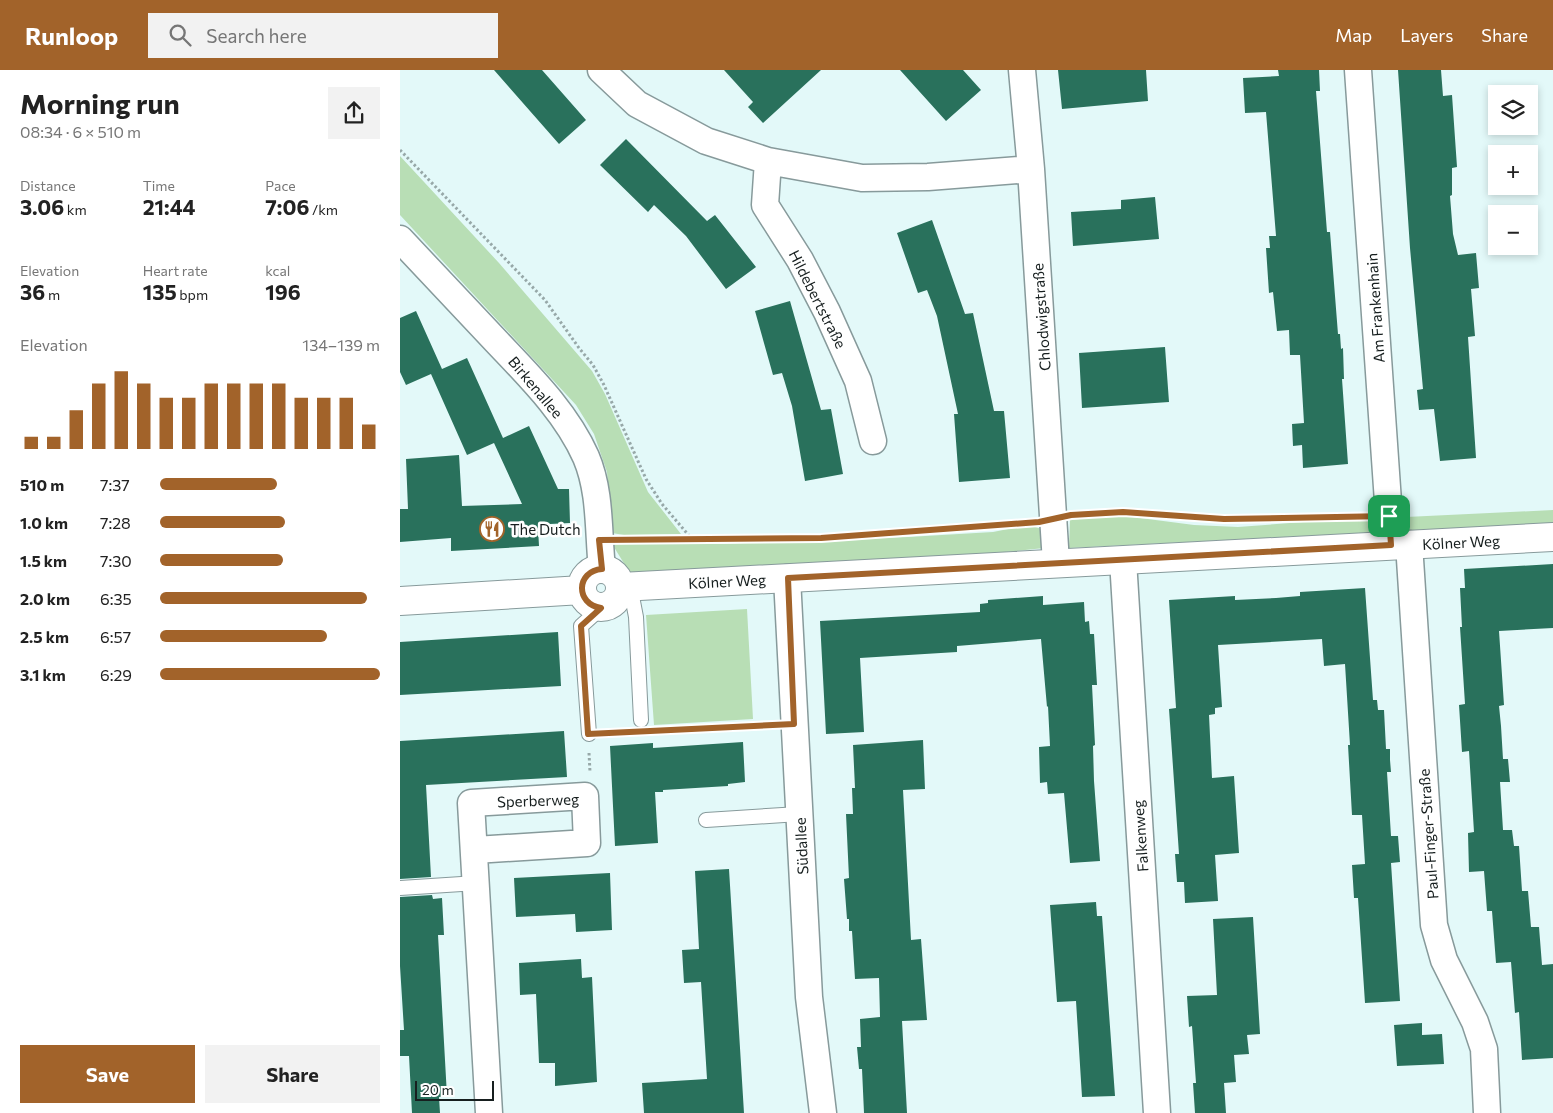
<!DOCTYPE html>
<html lang="en">
<head>
<meta charset="utf-8">
<style>
	:root { --surface:#fff; --page:#f2f2f2; --text:#222; --muted:#767676; --accent:#a2632a }
	body { margin:0; font-family:Commissioner,sans-serif; background:var(--page); color:var(--text); height:100vh; display:flex; flex-direction:column; font-size:19px; white-space:nowrap }
	* { box-sizing:border-box; margin:0 }
	p { font-size:16px; color:var(--muted) }
	.icon { flex:none; width:28px; height:28px; fill:none; stroke:currentColor; stroke-width:2; stroke-linecap:round; stroke-linejoin:round }
	.map { position:relative; flex:1; overflow:hidden }
	.side { display:flex; flex-direction:column; background:var(--surface); width:400px }
	.side>* { flex:none }
	.tools { position:absolute; left:1088px; top:15px; display:grid; gap:10px }
	.tools a { display:grid; place-items:center; width:50px; height:50px; border-radius:0px; background:var(--surface); box-shadow:0 2px 8px #0003; font-size:25px }
	.scale { position:absolute; left:15px; bottom:12px; width:79px; box-sizing:border-box; padding-left:5px; border:2px solid #171f1f; border-top:0; font-size:14px; line-height:18px; white-space:nowrap; color:#171f1f; -webkit-text-stroke:4px #fff; paint-order:stroke }
	.pin { position:absolute; display:grid; place-items:center; width:42px; height:42px; color:#fff; margin:-21px; border-radius:10px; box-shadow:0 2px 8px #0006 }
	.round { display:grid; place-items:center; flex:none; width:52px; height:52px; border-radius:0px; background:var(--page) }
	.head { display:flex; align-items:center; justify-content:space-between; height:85px; padding:0 20px }
	h1 { font-size:28px; font-weight:700; line-height:38px }
	.figures { display:grid; grid-template-columns:repeat(3,1fr); gap:8px; height:85px; padding:5px 20px }
	.figures div { display:grid; align-content:center }
	.figures b { font-size:21px; font-weight:700 }
	.figures small { font-size:14px; font-weight:400 }
	.figures p { font-size:14px }
	.chart { height:140px; padding:10px 20px }
	.chart p { display:flex; justify-content:space-between }
	.chart svg { width:100%; height:90px; margin-top:5px; stroke:var(--accent); stroke-width:6 }
	.cta { display:flex; gap:10px; margin-top:auto; padding:10px 20px }
	.cta a { flex:1; height:58px; border-radius:0px; background:var(--accent); color:#fff; font-size:20px; font-weight:700; line-height:58px; text-align:center }
	.cta a+a { background:var(--page); color:var(--text) }
	ul { padding:0 20px; list-style:none; font-size:16px }
	li { display:grid; grid-template-columns:80px 60px 1fr; align-items:center; height:38px }
	li i { height:12px; border-radius:6px; background:var(--accent) }
	header { display:flex; align-items:center; gap:30px; box-sizing:border-box; height:70px; padding:0 25px; background:var(--accent); color:#fff }
	header strong { font-size:24px }
	nav { display:flex; gap:28px; margin-inline-start:auto; font-size:18px }
	.search { width:350px; height:45px; background:var(--page); display:flex; align-items:center; gap:12px; box-sizing:border-box; padding:0 18px; border-radius:0px; color:var(--muted); font-size:19px }
	main { display:flex; flex:1; min-height:0 }
	.map>svg:first-child { display:block }
	.green { fill:#b8deb5 }
	.building { fill:#29715c }
	.lines { fill:none; stroke-linecap:round; stroke-linejoin:round }
	.lane-casing { stroke:#879a9b; stroke-width:16 }
	.street-casing { stroke:#879a9b; stroke-width:29 }
	.secondary-casing { stroke:#879a9b; stroke-width:30 }
	.path { stroke:#97a8a8; stroke-width:3; stroke-dasharray:2.5 2.5; stroke-linecap:butt }
	.lane { stroke:#fff; stroke-width:14 }
	.street { stroke:#fff; stroke-width:26 }
	.secondary { stroke:#fff; stroke-width:28 }
	.route-casing { stroke:#fff; stroke-width:10 }
	.route { stroke:#a2632a; stroke-width:6 }
	.labels { text-anchor:middle; dominant-baseline:central; stroke-width:5; stroke-linejoin:round; paint-order:stroke }
	.street-label { font-size:15px; fill:#171f1f; stroke:#fff }
	.poi-label { font-size:15px; fill:#171f1f; stroke:#fff; text-anchor:start }
</style>
</head>
<body>
<header>
<strong>Runloop</strong>
<div class="search"><svg class="icon" aria-label="search" viewBox="0 0 24 24"><circle cx="10" cy="10" r="6"/><path d="M15 15l6 6"/></svg>Search here</div>
<nav><a>Map</a><a>Layers</a><a>Share</a></nav>
</header>
<main>
<section class="side">
<div class="head"><div><h1>Morning run</h1><p>08:34 · 6 × 510 m</p></div><a class="round"><svg class="icon" aria-label="share" viewBox="0 0 24 24"><path d="M12 15V3M7 8l5-5 5 5M5 13v7h14v-7"/></svg></a></div>
<div class="figures">
<div><p>Distance</p><b>3.06<small> km</small></b></div>
<div><p>Time</p><b>21:44</b></div>
<div><p>Pace</p><b>7:06<small> /km</small></b></div>
</div>
<div class="figures">
<div><p>Elevation</p><b>36<small> m</small></b></div>
<div><p>Heart rate</p><b>135<small> bpm</small></b></div>
<div><p>kcal</p><b>196</b></div>
</div>
<div class="chart"><p><span>Elevation</span>134–139 m</p>
<svg viewBox="0 0 160 44" preserveAspectRatio="none"><path d="M5 44V38M15 44V38M25 44V25M35 44V12M45 44V6M55 44V12M65 44V19M75 44V19M85 44V12M95 44V12M105 44V12M115 44V12M125 44V19M135 44V19M145 44V19M155 44V32"/></svg>
</div>
<ul>
<li><b>510 m</b>7:37<i style="width:53%"></i></li>
<li><b>1.0 km</b>7:28<i style="width:57%"></i></li>
<li><b>1.5 km</b>7:30<i style="width:56%"></i></li>
<li><b>2.0 km</b>6:35<i style="width:94%"></i></li>
<li><b>2.5 km</b>6:57<i style="width:76%"></i></li>
<li><b>3.1 km</b>6:29<i style="width:100%"></i></li>
</ul>
<div class="cta"><a>Save</a><a>Share</a></div>
</section>
<div class="map">
<svg width="1153" height="1043" viewBox="0 0 1153 1043">
	<rect width="100%" height="100%" fill="#e3f9f9"/>
	<path class="green" d="M0,86l99,107 93,108 13,23 43,98 33,42 -57,1 -12,-2 -5,-61 -13,-38 -18,-29 -176,-190z
		M1153,440v13l-147,9v-15z
		M717,445l77,10 44,2 132,-10 3,10 -2,5 -6,1 -296,15 1,-28z
		M628,455l14,4 2,19 -77,8 -337,17 -18,-29 76,-4 30,4 190,-7 85,-5z
		M347,539l6,110 -99,6 -8,-110z"/>
	<path class="building" d="M94,0h48l44,50 -27,24z
		M324,0h97l-58,53 -15,-16 5,-5z
		M500,0h63l18,20 -35,31z
		M658,0h88l2,31 -86,8z
		M878,0h41l1,21h-4l11,141h3l8,102h2l1,15 2,-1 1,31h-2l6,85 -45,4 -1,-23 -9,1 -1,-22 12,-1 -4,-68h-10l-1,-25 -12,1 -4,-39 -4,1 -3,-45h4l-1,-12h7l-10,-124 -21,1 -2,-35 36,-2z
		M998,0h43l2,26 9,-1 5,72 -5,1v27l-2,1 3,38 5,21 18,-2 3,35 -8,1 4,47 -7,1 8,121 -36,3 -6,-52 -15,1 -2,-20 6,-1 -13,-141z
		M226,69l81,82 8,-6 41,52 -30,22 -40,-53 -32,-31 -6,7 -48,-47z
		M755,127l4,42 -86,7 -2,-34 50,-3v-9z
		M532,150l33,94 8,-1 21,98h10l6,67 -51,4 -5,-68h4l-21,-98 -10,-26 -9,3 -21,-60z
		M390,231l31,109 10,-1 12,65 -38,7 -13,-75 -10,-33 -9,2 -18,-64z
		M16,241l26,58 25,-11 36,80 26,-12 29,63h11l1,34 -20,1v3l-12,1 1,18 -88,5v-13l-51,4v-33h8l-2,-50 53,-4 3,51 60,-2 -28,-61 -27,12 -36,-81 -25,11 -6,-13v-54z
		M765,277l4,55 -87,6 -3,-55z
		M1153,494v64l-54,3 5,74 -5,1 2,20 2,33h5l2,23h-10l3,48h9l2,16h5l3,45h6l3,36h8l3,38 11,-1v94l-31,2 -3,-48 -4,1 -4,-51 -15,1 -4,-52h-5l-3,-40 -15,1 -1,-39 6,-1 -5,-81 -7,1 -3,-47 6,-1 -5,-77h2l-2,-39h5l-1,-19z
		M965,518l8,112h4l1,10h6l2,39h4v11l1,12h-4l4,64h7l2,26 -9,1 9,138 -35,2 -7,-105h-4l-2,-33 13,-1 -3,-49h-10l-4,-70h2l-5,-81 -21,2 -2,-27 -104,6 4,62 -7,1v6l-6,1 3,63 22,-2 5,77 -24,2 3,46 -33,2 -1,-21h-7l-2,-28h4l-10,-145 7,-1 -7,-108 66,-4v4l41,-2 24,-2v-4z
		M643,526v9l41,-3 1,20 4,-1 1,13h4l3,51h-5l3,60 -2,1 1,35 6,80 -30,2 -6,-70 -16,1 -1,-12 -7,1 -1,-36 11,-1 -2,-40 -1,1 -6,-68 -84,7v6l-97,6 4,74 -38,2 -6,-113 160,-9v-8l8,-1v-3z
		M158,562l3,54 -161,9v-53z
		M164,661l3,46 -141,8 5,92 -31,2v-138z
		M523,670l2,49 -22,1 8,150 10,-1 6,81 -25,1 5,92h-43l-2,-44h-3l-2,-22h4l-1,-28 20,-2 -1,-39 -24,1 -3,-48h-3v-12h-2l-3,-40 5,-1 -3,-64h7l-1,-26h3l-2,-43z
		M343,672l2,40 -17,2v2l-65,4v2h-8l3,51 -43,3 -5,-100 43,-3v5z
		M329,799l15,244h-100l-2,-30 65,-4 -6,-97 -17,1 -2,-33 17,-1 -4,-78z
		M210,803l2,57 -36,2 -1,-18 -59,3 -2,-39z
		M32,825l1,4 9,-1 2,37h-6l9,161 -8,1 1,16h-28l-3,-57h-9v-26h4l-4,-64v-69z
		M696,832l1,14h5l13,180 -33,1 -6,-96 -19,1 -7,-97z
		M853,847l7,117 -13,1 2,19 -15,1 2,27 -12,1 2,30h-31l-2,-30h3l-4,-57 -3,1 -2,-31 30,-1 -4,-76z
		M181,889l1,19 10,-1 5,105 -42,4v-23h-16l-3,-69 -16,1 -1,-32z
		M1022,953v12l20,-1 2,30 -47,2 -3,-41z"/>
	<g class="lines">
		<defs>
			<path id="lane" d="M230,516l6,31 5,103
				M189,664l-8,-108 20,-18
				M306,750l93,-6
				M0,818l77,-5"/>
			<path id="street" d="M201,0l36,34 69,37 62,20 94,17 66,-1 103,-8
				M622,0l9,99 25,394
				M958,0l33,475
				M368,91l-3,44 35,55 27,52 31,69 15,60
				M0,169c32,34 64,68 96,102 33,35 70,71 90,116 15,35 12,75 16,112
				M1009,474l25,381 10,35 31,62 9,27 3,64
				M723,490l34,553
				M387,508l22,419 14,116
				M75,780l112,-7 -2,-47 -114,7 18,310"/>
			<path id="secondary" d="M182 518a19 19 0 1 1 38 0a19 19 0 1 1-38 0Z
				M221,517l932,-50
				M0,531l182,-11"/>
		</defs>
		<use href="#lane" class="lane-casing"/>
		<use href="#street" class="street-casing"/>
		<use href="#secondary" class="secondary-casing"/>
		<path class="path" d="M0,80l145,150 34,48 14,17 11,20 42,94 16,25 29,34
			M679,445l44,-3 101,7 139,-3
			M225,471l66,-3h130l208,-16
			M258,661l111,-6
			M208,663l19,-1
			M189,683l1,19"/>
		<use href="#lane" class="lane"/>
		<use href="#street" class="street"/>
		<use href="#secondary" class="secondary"/>
	</g>
	<g class="lines">
		<defs>
			<path id="route" d="M723,442l101,7 165,-3 2,29 -603,33 6,146 -206,10 -7,-108 20,-18c-26,-4 -25,-37 1,-39l-3,-29 222,-2 218,-16 32,-7z"/>
		</defs>
		<use href="#route" class="route-casing"/>
		<use href="#route" class="route"/>
	</g>
	<defs>
		<symbol id="restaurant-ring" viewBox="-11 -11 22 22"><circle r="9.5" fill="#fff" stroke="#a2632a" stroke-width="1.5"/><path d="M-5-6h1v4h1v-4h1v4h1v-4h1v5L-1.5 .5V6h-2V.5L-5-1ZM5-6V6H3V1.5H1.5Q1.5-4 5-6Z" fill="#a2632a"/></symbol>
	</defs>
	<g fill-rule="evenodd">
		<use href="#restaurant-ring" x="78" y="445" width="28" height="28"/>
	</g>
	<g class="labels">
		<g class="street-label">
			<text transform="translate(418 229) rotate(63)">Hildebertstraße</text>
			<text transform="translate(975 238) rotate(-94)">Am Frankenhain</text>
			<text transform="translate(641 247) rotate(-94)">Chlodwigstraße</text>
			<text transform="translate(136 317) rotate(50)">Birkenallee</text>
			<text transform="translate(1061 472) rotate(-3)">Kölner Weg</text>
			<text transform="translate(327 511) rotate(-3)">Kölner Weg</text>
			<text transform="translate(138 730) rotate(-2)">Sperberweg</text>
			<text transform="translate(1028 764) rotate(-94)">Paul-Finger-Straße</text>
			<text transform="translate(740 766) rotate(-94)">Falkenweg</text>
			<text transform="translate(401 776) rotate(-93)">Südallee</text>
		</g>
		<g class="poi-label">
			<text x="110" y="459">The Dutch</text>
		</g>
	</g>
</svg>
<div class="tools">
<a><svg class="icon" aria-label="layers" viewBox="0 0 24 24"><path d="M12 4l9 5-9 5-9-5zM3 14l9 5 9-5"/></svg></a>
<a>+</a>
<a>−</a>
</div>
<div class="scale">20 m</div>
<div class="pin" style="left:989px;top:446px;background:#1e9e55"><svg class="icon" aria-label="arrive" viewBox="0 0 24 24"><path d="M6 21V4h12l-3 4 3 4H6"/></svg></div>
</div>
</main>
</body>
</html>
